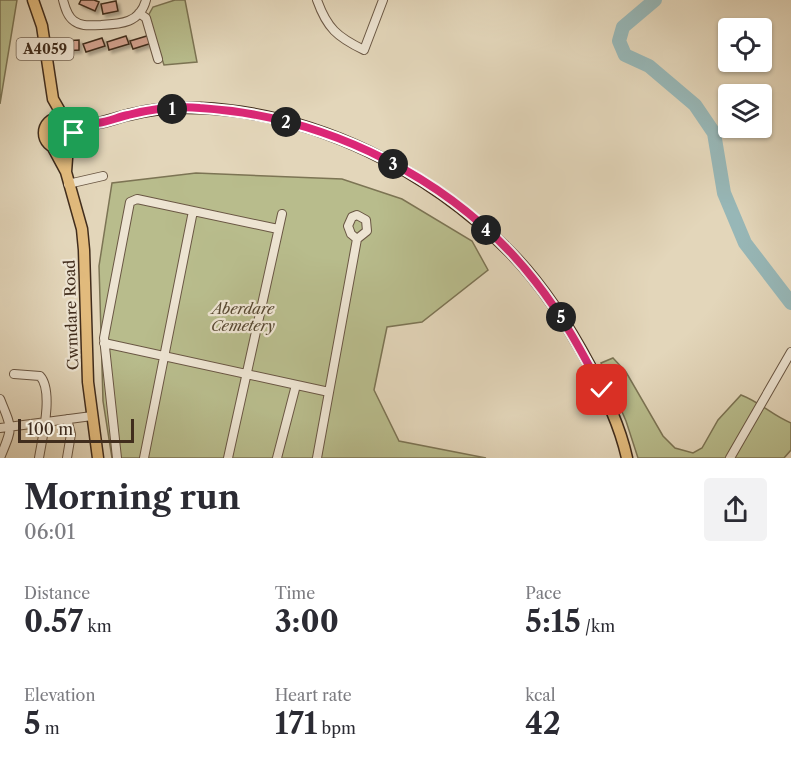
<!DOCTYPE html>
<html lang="en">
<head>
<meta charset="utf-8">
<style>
	:root { --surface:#fff; --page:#f2f2f3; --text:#2b2b33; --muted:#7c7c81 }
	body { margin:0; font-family:"Libre Caslon Text",serif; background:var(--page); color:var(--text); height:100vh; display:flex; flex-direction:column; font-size:22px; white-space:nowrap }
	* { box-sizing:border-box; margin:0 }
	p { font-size:20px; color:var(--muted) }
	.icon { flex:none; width:33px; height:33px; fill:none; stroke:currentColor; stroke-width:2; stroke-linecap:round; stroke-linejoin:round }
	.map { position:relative; height:458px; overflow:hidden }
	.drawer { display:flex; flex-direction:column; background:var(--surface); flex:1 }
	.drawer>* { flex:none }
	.buttons { position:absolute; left:718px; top:18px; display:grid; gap:12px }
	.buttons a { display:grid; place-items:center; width:54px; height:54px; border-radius:6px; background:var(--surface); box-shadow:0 2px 4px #0004; font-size:30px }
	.scale { position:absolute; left:18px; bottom:15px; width:116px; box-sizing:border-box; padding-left:6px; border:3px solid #412d1d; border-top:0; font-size:16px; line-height:21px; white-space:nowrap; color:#412d1d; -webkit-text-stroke:4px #ede4d2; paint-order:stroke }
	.pin { position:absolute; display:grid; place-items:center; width:51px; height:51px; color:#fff; margin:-26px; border-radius:12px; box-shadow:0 3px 9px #0006 }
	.km { position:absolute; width:30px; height:30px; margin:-15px; border-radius:50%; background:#222; color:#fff; font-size:16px; line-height:30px; text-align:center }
	.round { display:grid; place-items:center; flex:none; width:63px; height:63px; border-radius:6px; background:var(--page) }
	.headline { display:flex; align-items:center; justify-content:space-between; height:102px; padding:0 24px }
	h1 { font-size:33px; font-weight:700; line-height:45px }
	.metrics { display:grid; grid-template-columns:repeat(3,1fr); gap:9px; height:102px; padding:6px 24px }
	.metrics div { display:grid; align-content:center }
	.metrics b { font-size:30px; font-weight:700 }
	.metrics small { font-size:16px; font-weight:400 }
	.metrics p { font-size:16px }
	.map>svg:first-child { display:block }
	.green { fill:#b8bc8c; stroke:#7c7454; stroke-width:1.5 }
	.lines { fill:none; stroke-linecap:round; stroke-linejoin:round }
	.river { stroke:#97b7b7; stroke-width:14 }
	.building { fill:#d5a491; stroke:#412d1d; stroke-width:1.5; filter:url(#shadow) }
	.minor-casing { stroke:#6a5744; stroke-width:10 }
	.major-casing { stroke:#412d1d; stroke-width:13 }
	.minor { stroke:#ede4d2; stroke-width:8 }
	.major { stroke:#e2bb7d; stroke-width:10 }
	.route-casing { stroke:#fff; stroke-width:12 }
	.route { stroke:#db2777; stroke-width:8 }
	.labels { text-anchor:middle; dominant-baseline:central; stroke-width:4.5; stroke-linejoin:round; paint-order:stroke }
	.shield { fill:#ede4d2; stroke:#756453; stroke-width:1.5 }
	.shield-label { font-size:14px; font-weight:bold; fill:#412d1d }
	.park-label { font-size:15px; font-style:italic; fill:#594a33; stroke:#ede4d2 }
	.street-label { font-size:15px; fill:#412d1d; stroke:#ede4d2 }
</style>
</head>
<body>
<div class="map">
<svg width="791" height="458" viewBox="0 0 791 458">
	<defs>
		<filter id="shadow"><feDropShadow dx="3" dy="3" stdDeviation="1.5" flood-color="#0004"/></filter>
	</defs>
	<rect width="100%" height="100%" fill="#e3d6ba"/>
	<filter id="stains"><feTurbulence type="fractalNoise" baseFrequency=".00333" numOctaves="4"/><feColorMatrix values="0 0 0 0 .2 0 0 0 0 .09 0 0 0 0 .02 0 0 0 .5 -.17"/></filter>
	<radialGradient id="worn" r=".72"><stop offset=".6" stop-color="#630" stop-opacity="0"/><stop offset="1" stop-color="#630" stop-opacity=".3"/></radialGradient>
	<path class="green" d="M0,0h17l-17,104z
		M175,0h10l12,62 -33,3 -16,-49 5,-9z
		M52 133a8 8 0 1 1 16 0a8 8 0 1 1-16 0Z
		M196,173l146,6 60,20 70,42 16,29 -66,52 -35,5 -13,63 25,51 87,17h-374l-9,-57 -4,-135 13,-83z
		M613,358l13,14 37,64 12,12 18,5 9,-5 16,-28 23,-25c19,7 32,21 50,28v27l-7,8h-146l-12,-37 -25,-58z"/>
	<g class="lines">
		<path class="river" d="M655,0l-32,27 -4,14 6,14 24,11 46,39 19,28 10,60 21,50 46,60"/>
	</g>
	<path class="building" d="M81,0h13l5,2 -4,9 -16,-7z
		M116,1l2,10 -15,3 -2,-10z
		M150,35l2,8 -19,6 -3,-8z
		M126,36l3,8 -20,6 -2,-8z
		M102,38l3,8 -19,6 -3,-8z
		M79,40v10l-15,1 -1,-10z"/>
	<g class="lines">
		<defs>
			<path id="minor" d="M63,0c2,7 4,16 11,21 8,6 17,4 27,4 20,-1 39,-2 45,-25
				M317,0c10,28 20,37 47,50l19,-50
				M139,13l7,5 12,41
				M68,184l35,-8
				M104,343l225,49
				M14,374l26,2c14,15 2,63 -1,82
				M0,399c13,32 13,27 0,59
				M0,428l92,-12
				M67,458l4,-24 -4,-15
				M117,458l-13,-120 26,-136 7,-3 141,30
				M144,458l49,-247
				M228,458l54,-244
				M277,458l19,-73
				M317,458l40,-219 10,-8 -1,-11 -9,-5 -5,2 -4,9 3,8 6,5
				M730,458l61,-106"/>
			<path id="major" d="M33,0l9,26 11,73 12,21
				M44 133a15 15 0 1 1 30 0a15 15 0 1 1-30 0Z
				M70,123c9,-1 18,1 27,0 10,-1 21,-6 31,-8 22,-6 48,-8 72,-7 116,5 228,62 309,143 33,33 59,74 81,115 15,29 30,60 37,92
				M71,142l18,-11 7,-8
				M52,146l14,26 16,57 2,21 4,132 10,76
				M66,172l2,-27"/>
		</defs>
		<use href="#minor" class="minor-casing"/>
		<use href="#major" class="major-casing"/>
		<use href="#minor" class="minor"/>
		<use href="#major" class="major"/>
	</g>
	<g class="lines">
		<defs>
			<path id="route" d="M74,133l-4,-10c9,-1 19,1 27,0 11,-1 21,-6 31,-8 23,-6 49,-9 72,-7 128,8 256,72 335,173 27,34 47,71 67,109"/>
		</defs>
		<use href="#route" class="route-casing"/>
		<use href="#route" class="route"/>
	</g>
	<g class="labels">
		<rect class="shield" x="16.5" y="38" width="57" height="22" rx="4.5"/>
		<g class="shield-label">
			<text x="45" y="49">A4059</text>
		</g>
		<g class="park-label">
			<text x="243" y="308">Aberdare<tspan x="243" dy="17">Cemetery</tspan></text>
		</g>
		<g class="street-label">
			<text transform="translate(71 315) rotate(-92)">Cwmdare Road</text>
		</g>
	</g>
	<rect width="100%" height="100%" filter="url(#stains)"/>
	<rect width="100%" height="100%" fill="url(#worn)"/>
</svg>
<div class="buttons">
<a><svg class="icon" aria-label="locate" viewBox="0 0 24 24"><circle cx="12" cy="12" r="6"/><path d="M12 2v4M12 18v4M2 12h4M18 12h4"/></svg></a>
<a><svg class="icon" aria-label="layers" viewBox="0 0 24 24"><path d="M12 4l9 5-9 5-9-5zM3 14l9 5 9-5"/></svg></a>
</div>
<div class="scale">100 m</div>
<div class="pin" style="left:74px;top:133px;background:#1e9e55"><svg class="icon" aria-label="arrive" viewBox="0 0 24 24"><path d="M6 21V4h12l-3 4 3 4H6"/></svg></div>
<div class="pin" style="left:602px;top:390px;background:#d93025"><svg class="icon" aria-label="check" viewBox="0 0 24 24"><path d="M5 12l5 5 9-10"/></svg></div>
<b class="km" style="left:172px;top:109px">1</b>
<b class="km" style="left:286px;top:122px">2</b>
<b class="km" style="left:393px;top:164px">3</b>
<b class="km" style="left:486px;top:230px">4</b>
<b class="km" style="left:561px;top:317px">5</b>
</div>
<section class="drawer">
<div class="headline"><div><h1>Morning run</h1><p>06:01</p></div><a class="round"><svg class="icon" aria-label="share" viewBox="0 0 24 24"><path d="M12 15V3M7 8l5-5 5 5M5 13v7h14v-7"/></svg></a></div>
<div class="metrics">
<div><p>Distance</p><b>0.57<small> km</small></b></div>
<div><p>Time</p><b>3:00</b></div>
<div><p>Pace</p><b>5:15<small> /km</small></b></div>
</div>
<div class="metrics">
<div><p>Elevation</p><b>5<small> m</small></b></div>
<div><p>Heart rate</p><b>171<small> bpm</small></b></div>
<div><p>kcal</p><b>42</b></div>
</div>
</section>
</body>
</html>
